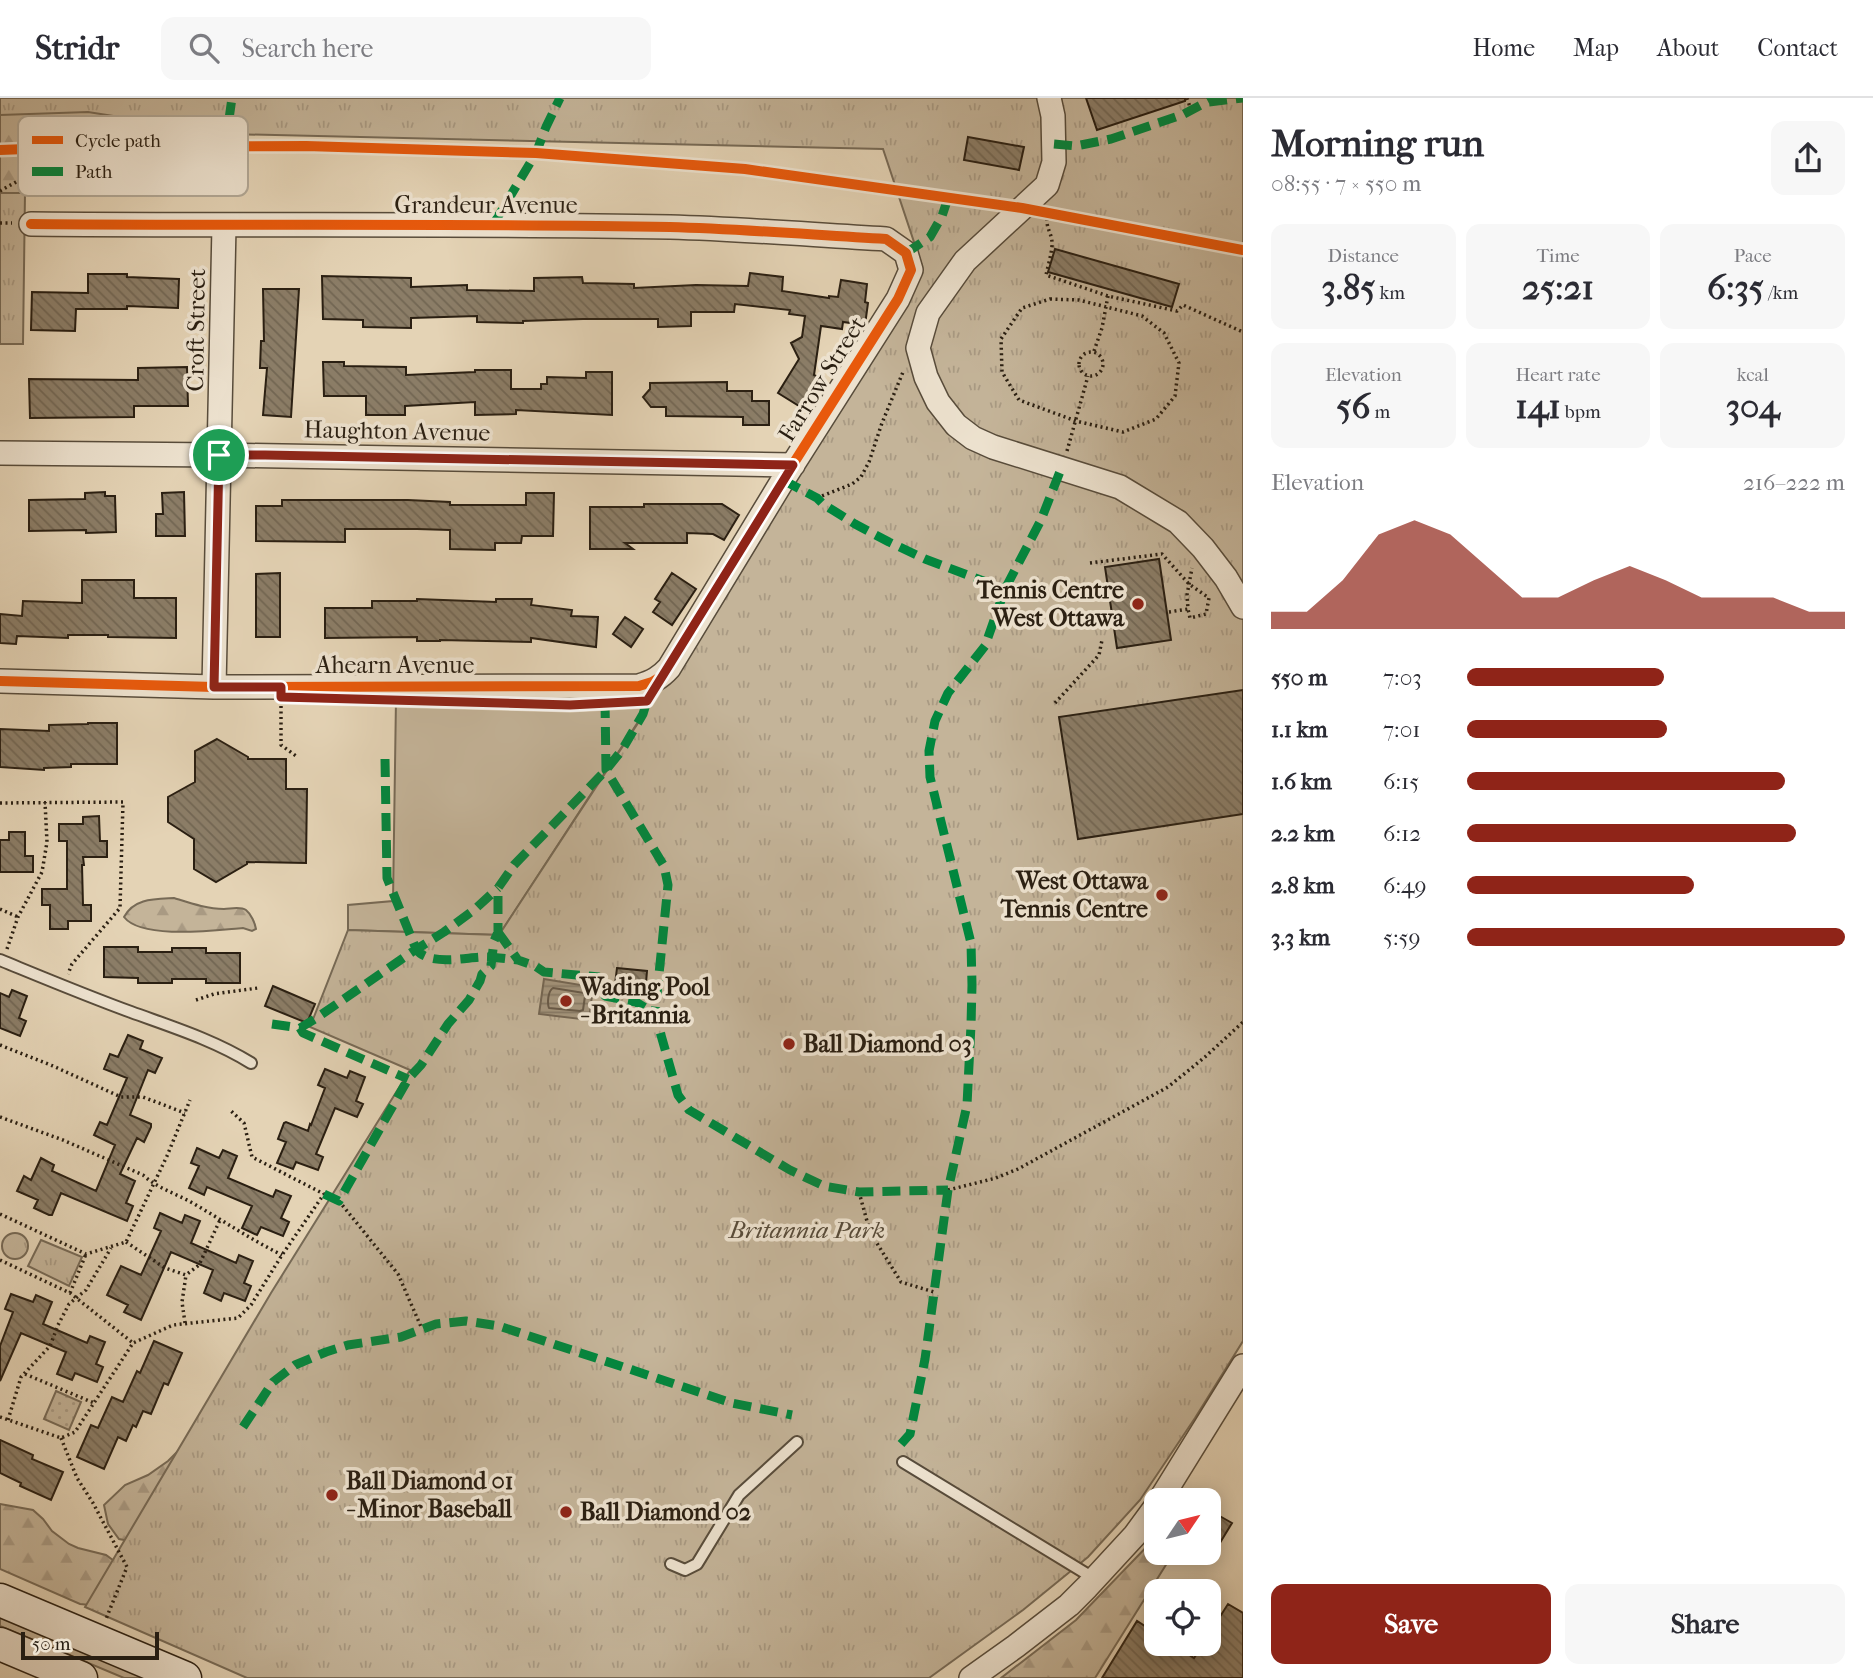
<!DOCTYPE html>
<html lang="en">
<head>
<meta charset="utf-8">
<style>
	:root { --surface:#fff; --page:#f7f7f7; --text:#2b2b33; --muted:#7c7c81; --line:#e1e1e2; --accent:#8f2418 }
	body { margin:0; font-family:"IM FELL French Canon",serif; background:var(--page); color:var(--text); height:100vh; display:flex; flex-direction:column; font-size:26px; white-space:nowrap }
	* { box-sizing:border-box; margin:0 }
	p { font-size:23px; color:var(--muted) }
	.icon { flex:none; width:38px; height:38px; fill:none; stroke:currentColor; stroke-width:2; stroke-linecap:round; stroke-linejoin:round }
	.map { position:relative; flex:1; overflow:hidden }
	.panel { display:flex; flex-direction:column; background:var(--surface); width:630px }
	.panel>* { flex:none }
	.needle { width:46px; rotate:55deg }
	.fabs { position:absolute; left:1144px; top:1390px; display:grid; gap:14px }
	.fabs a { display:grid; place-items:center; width:77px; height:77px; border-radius:14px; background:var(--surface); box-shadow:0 4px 18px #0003; font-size:35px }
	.scale { position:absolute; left:21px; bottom:18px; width:138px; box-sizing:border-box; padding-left:7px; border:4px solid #2a1f12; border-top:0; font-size:19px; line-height:24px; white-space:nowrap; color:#2a1f12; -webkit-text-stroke:5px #ede2cf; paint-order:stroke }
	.pin { position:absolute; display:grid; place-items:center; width:60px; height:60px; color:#fff; margin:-30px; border:4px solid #fff; border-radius:50%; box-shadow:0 2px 7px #0007 }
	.round { display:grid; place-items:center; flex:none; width:74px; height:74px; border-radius:14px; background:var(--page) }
	.summary { display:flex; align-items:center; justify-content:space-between; height:119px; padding:0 28px }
	h1 { font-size:38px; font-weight:700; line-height:52px }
	.figures { display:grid; grid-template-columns:repeat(3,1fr); gap:10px; height:119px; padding:7px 28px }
	.figures div { display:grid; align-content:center; border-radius:14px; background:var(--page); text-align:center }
	.figures b { font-size:35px; font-weight:700 }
	.figures small { font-size:19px; font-weight:400 }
	.figures p { font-size:19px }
	.chart { height:196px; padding:14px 28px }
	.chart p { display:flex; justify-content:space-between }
	.chart svg { width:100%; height:126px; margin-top:7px; fill:var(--accent); opacity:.7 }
	.cta { display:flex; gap:14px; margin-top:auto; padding:14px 28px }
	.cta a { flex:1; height:80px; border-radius:14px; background:var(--accent); color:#fff; font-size:28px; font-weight:700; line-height:80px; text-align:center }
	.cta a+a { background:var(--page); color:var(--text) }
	ul { padding:0 28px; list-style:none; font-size:23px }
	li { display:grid; grid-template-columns:112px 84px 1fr; align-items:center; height:52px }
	li i { height:18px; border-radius:9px; background:var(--accent) }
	header { display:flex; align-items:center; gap:42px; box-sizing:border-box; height:98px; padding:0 35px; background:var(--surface); border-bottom:2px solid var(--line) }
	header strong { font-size:33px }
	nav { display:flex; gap:38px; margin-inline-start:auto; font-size:24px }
	.search { width:490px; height:63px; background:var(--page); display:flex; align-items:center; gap:18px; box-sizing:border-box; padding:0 24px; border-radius:14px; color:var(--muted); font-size:26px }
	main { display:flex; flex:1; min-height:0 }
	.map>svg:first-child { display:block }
	.grass { fill:#c4b499; stroke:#776a56; stroke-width:2 }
	.forest { fill:url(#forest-firs); stroke:#776a56; stroke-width:2 }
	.park { fill:url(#park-tufts); stroke:#776a56; stroke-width:2 }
	.garden { fill:url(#garden-dots); stroke:#776a56; stroke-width:2 }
	.water { fill:url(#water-rules); stroke:#746653; stroke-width:2 }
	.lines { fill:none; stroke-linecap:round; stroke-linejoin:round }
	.shore { stroke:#685a48; stroke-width:2 }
	.building { fill:url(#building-back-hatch); stroke:#2a1f12; stroke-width:2 }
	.service-casing { stroke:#584c3b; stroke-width:14 }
	.minor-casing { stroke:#584c3b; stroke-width:26 }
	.secondary-casing { stroke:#2a1f12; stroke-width:35 }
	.path { stroke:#2a1f12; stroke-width:3.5; stroke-dasharray:2 3.5; stroke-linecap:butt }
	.service { stroke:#ede2cf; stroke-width:10 }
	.minor { stroke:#ede2cf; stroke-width:23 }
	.secondary { stroke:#ede2cf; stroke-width:32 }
	.quiet { stroke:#00873e; stroke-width:9; stroke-dasharray:18 9; stroke-linecap:butt }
	.cycleway-casing { stroke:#ede2cf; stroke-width:15 }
	.cycleway { stroke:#e8590c; stroke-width:10 }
	.route-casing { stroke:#fff; stroke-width:14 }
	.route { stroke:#8f2418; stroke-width:9 }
	.poi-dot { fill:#8f2418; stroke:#ede2cf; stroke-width:2.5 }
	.labels { text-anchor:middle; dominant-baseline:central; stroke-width:7; stroke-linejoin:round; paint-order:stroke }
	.street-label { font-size:24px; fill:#2a1f12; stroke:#ede2cf }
	.poi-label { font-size:24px; font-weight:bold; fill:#2a1f12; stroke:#ede2cf; text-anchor:start }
	.park-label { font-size:24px; font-style:italic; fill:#584c3a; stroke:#ede2cf }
	.key { fill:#ede2cf; stroke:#b2a896; stroke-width:2 }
	.key-label { font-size:19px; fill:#2a1f12 }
</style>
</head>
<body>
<header>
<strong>Stridr</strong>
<div class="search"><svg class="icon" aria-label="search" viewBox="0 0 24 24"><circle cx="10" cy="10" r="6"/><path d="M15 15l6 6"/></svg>Search here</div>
<nav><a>Home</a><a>Map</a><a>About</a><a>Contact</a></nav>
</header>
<main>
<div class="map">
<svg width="1243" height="1580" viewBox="0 0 1243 1580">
	<defs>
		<pattern id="forest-firs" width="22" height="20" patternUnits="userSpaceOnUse" patternTransform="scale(1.75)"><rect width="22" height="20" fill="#c4b499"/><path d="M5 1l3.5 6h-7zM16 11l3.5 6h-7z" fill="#a99a83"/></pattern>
		<pattern id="park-tufts" width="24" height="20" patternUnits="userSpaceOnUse" patternTransform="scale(1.75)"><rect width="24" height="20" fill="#c4b499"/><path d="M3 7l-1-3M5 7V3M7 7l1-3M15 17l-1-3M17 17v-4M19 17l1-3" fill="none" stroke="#a99a83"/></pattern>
		<pattern id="garden-dots" width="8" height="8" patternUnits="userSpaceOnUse" patternTransform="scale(1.75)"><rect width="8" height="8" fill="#c4b499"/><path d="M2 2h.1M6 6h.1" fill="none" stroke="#a99a83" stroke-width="1.8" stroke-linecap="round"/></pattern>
		<pattern id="water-rules" width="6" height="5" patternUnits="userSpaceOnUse" patternTransform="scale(1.75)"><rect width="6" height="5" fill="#a5967e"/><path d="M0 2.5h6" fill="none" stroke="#877a66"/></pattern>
		<pattern id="building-back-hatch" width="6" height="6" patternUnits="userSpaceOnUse" patternTransform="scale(1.75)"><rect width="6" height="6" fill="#8b7d67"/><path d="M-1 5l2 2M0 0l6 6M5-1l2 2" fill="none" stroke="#726653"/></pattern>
	</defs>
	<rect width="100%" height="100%" fill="#e4d3b5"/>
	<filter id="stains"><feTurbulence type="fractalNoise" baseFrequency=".00286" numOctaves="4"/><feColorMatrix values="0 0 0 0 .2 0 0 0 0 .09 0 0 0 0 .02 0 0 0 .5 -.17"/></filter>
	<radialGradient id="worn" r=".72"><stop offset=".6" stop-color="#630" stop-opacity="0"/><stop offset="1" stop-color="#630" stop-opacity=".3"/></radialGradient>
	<path class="grass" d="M396,601h257l-154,236 -151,-5v-25l45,-4z
		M0,1514l157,66h-33l-124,-52z"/>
	<path class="forest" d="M0,0l225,9 -16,34 -165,15c-9,28 -12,39 -44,40z
		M174,800c16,5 33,11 50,11 6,0 16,-3 22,1 5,4 9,13 10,19l-4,2 -9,-3c-27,2 -101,12 -119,-11 10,-19 31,-18 50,-19z
		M185,1346l-56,97 -10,-2 -11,-15 -4,-19 21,-20 23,-10 20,-14z
		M0,1406l33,6 10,9 9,12 17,13 9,4 28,7 8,6 -14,45 -20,-2 -80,-35z
		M1157,1438v16h17l-79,126h-94l75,-58z"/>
	<path class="park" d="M0,0h1243v1243l-48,77 -55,82 -52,57 -65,53 -94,68h-682l-162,-71 186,-314 139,-223 -100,-43 38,-97 151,5 162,-247 140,-235 121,-187 -39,-117 -655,-15 -140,-22 -88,3z
		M0,95h25l-2,151h-23z
		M2 1148a13 13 0 1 1 26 0a13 13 0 1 1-26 0Z
		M41,1142l41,17 -13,29 -41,-20z"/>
	<path class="garden" d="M56,1293l25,11 -12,28 -25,-11z"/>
	<path class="water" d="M544,881l49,8 -4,33 -50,-6z"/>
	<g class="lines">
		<path class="shore" d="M553,890l31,5 1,3 -2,14 -3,1 -31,-3c-2,-5 -1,-17 4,-20z"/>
	</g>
	<path class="building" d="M1086,0h99v3l-88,29z
		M968,39l56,10 -5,23 -55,-10z
		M1055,151l124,35 -7,23 -124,-35z
		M750,175l33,4 -1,14 47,7v-2l9,1 3,-17 26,4 -2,18 3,1 -3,22 -22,-3 -1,7 -21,-3 -7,49 8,4 -18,30 -26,-16 21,-34 -8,-16 11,-6 3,-21 -16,-2 1,-4 -55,-6 -1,8h-43v14l-33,1v-8h-75l-60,2v2l-46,-1v-6l-66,2v10l-48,-1v-7l-40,-1 -1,-43 89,2v9l56,-2v5l67,1v-13l48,-1 1,6 51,1v4l62,-3 52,1z
		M88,176h39v3l52,2 -1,29 -51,-2v3h-51l-1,22 -44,-1 1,-38 56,1z
		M263,191h36l-8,128 -28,-2 4,-47h-7l1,-27h3z
		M323,264h21v4l62,1v8l69,-3v-2h36v19h30v-5h6v-7l39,1v-6h26v43l-96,-5v4l-41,1v-13l-70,4v9h-39v-19h-42z
		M187,269l1,39h-54v11l-104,1 -1,-39 109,1v-12z
		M727,284v9h25v10h17v24h-26v-8l-77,-1v-9h-15l-8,-10 7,-8v-6z
		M105,394v4h10l1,36 -30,1v-3l-57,1v-31l56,-1v-6z
		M184,394l1,44h-29v-22h7l-1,-21z
		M526,395h28l-1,43h-31l-1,7h-26v7l-45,-1v-19l-33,-1h-72v13l-89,-1v-35h26v-6h126l42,2v3h76z
		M644,406h78l17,11 -15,25 -11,-6 -26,-1v10h-62l8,6h-43v-42h54z
		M1159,461l12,81 -54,8 -12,-81z
		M280,475v64h-24v-63z
		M672,475l24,16 -24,36 -19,-13 7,-10 -5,-3z
		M82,482h52v18h42v40l-68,-1v-2h-40v3l-51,-2 -1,8 -16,-1v-29l22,2 1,-15 59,2z
		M417,501l79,3v-3h36l-1,6 41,5 -1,6 27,1 -2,30 -65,-9v4l-91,-2v1h-23v-4l-92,1v-30h47v-7h45z
		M625,519l18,12 -12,18 -18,-13z
		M1243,592v124l-165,25 -19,-122z
		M88,625h29v41h-46v3l-27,1v2l-44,-3v-38l49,2v-6l39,-1z
		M217,641l31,18v2h38v30h21l-1,74 -59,-1v2l-31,18 -22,-13v-30l-26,-17v-25l27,-15v-31z
		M99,718l1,25h7v16h-24l1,8h-2l1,40h8v16h-23v8h-18v-24h-8v-16h25v-48h-8v-17h24v-7z
		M9,734h16v24h8v16h-33v-32h9z
		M104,849h34v5h34v-4h34v5h34v30h-34v-4h-34v4h-34v-5l-34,-1z
		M617,870l30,3 -2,24 -31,-3z
		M273,888l42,18 -8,19 -42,-17z
		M12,892l15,6 -8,22 7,3 -6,15 -20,-8v-35l9,4z
		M128,937l15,6 -3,8 22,9 -7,15 -7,-3 -18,45 21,9v3l-7,15 -7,-4 -17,36 15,7 -9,22 7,3 -6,15 -66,-28 -9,22h-3l-15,-7 4,-8 -21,-9 7,-15 7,4 10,-22 13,7 -2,6 44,20 19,-46 -21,-10 6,-13 7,3 20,-47 -23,-9 6,-15 8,3z
		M325,971l22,9 3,-7 15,6 -9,24 7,3 -6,13 -22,-9 -19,46 7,3 -5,13 -22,-8 -3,7 -16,-6 9,-21 -8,-3 6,-16 2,-1 22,9 2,-7 1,1 14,-37 -7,-3z
		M197,1050l22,10 4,-8 14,6 -9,22 45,19 3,-7 15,6 -10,22 8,4 -6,14 -22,-9 -4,8 -15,-7 10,-22 -45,-19 -3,8 -15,-7 10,-22 -8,-3z
		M160,1115l22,10 3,-8 15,6 -9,22 45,20 3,-8 14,6 -9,22 7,3 -6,15 -21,-8 -3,8 -17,-8 9,-23 -42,-18 -30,68 -17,-8 4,-7 -21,-10 14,-29 20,9 20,-44 -7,-3z
		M11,1196l22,8 3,-7 16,7 -9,22 7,3 37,16 3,-7 15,6 -9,22 7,3 -6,15 -22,-9 -3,7 -15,-6 9,-22 -45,-19 -21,48v-35l13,-34 -8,-3z
		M154,1243l28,12 -14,32 -4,-2 -13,31 -8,-3 -7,16 -3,-2 -7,16 -8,-4 -14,32 -27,-12 14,-32 7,3 14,-31 11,5 14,-31 3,2z
		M0,1342l33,15 -1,4 31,13 -12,28 -31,-14 1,-3 -21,-10z
		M1209,1412l23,13 -23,38z
		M1228,1506l15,9v65h-141l35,-57 20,13v9h15l22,15 10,-15h5v-9z"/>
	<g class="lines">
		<defs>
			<path id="service" d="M0,862c44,18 87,36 131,52 41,15 83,28 120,51
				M903,1364l192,117
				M671,1466l14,6 12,-6 42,-69 58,-53"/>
			<path id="minor" d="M1049,0l4,18 1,46 -7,23 -82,76 -37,52 -10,35 8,29 12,25 18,23 17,13 20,9 127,40 58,35 25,26 23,30 17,29
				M0,355l219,2 574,10
				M0,583l214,6 425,-1c13,-4 21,-8 30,-18l114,-188 115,-181 13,-29 -5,-17 -20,-14c-72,-4 -144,-10 -216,-12 -213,-4 -426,-1 -639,-3
				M214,589l10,-461
				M1160,1402l83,-134
				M971,1580l45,-32 53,-41 18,-18 48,-52 22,-30"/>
			<path id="secondary" d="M0,1502l185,78
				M0,1546l81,34"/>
		</defs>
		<use href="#service" class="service-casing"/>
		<use href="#minor" class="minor-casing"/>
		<use href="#secondary" class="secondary-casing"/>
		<path class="path" d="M1187,0l4,12
			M0,93l78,-44
			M1048,115c-4,16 5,19 4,33 -1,10 -4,20 -6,29l62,21 69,15 6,-6 60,27
			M0,125h12
			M1050,201l29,1 63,16 22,17 15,30 -4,33 -19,23 -33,13 -47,-11 -57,-21 -17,-28 -1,-33 21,-31z
			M1094,253l8,-23 6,-32
			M1079 266a12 12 0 1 1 24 0a12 12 0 1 1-24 0Z
			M1067,353l21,-75
			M817,400l35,-14 9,-7 8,-15 13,-39 21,-51
			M1090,465l72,-9 27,30 20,14 -3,16 -16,4 -2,-9
			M1169,514l19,-3 -1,-14 5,-27
			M1055,605l44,-48 3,-15
			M281,608v39l15,11
			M0,705l123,-1 -3,106 -48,56 -4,10
			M0,811l18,8
			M7,851l11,-32 24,-45 5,-30 -2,-40
			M196,902l18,-6 44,-6
			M0,947l53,21 68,31h22l42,16
			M0,1019l63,23 80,35c15,14 35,19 53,30 29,17 56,35 86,50
			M948,1092l48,-12 22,-9 150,-82 37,-30 38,-35
			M859,1094l11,40 31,50 33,10
			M339,1103l59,73 24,55
			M0,1116l86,40 40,-12 41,-86 23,-56
			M126,1144l39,26 21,7 13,-10 21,-45
			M0,1162l70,33 63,50
			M70,1195l16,-39
			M185,1225l-3,-21 4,-27
			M25,1276l69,29
			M0,1319l61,21 14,-6 58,-89 40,-18 65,-7 13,-13 31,-50 42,-61 -72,-37 -8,-34 -14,-13
			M8,1322l13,-43 29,-31 8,-21 11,-21 17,-14 25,-42
			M61,1340l16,40 16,25 34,64 -21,52"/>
		<use href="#service" class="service"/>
		<use href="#minor" class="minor"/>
		<use href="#secondary" class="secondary"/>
		<path class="quiet" d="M1209,4l34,-4
			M1054,46l22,2 35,-7 73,-25 30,-16
			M225,49l7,-49
			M493,127l43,-72 10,-26 14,-29
			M906,155l24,-16 12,-21 6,-18
			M783,382l34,18 6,6 32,20 34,18 36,17 80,30
			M605,602l1,70 58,96 4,19 -13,129 23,81 11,15 101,60 34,16 35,6 89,-2
			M385,661l2,119 29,71c13,18 50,8 69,8 10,0 22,2 33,3
			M498,834l20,28 17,6 9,6 55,5 6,19 31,6 19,12
			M272,926l28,4 15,-9 97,-67 32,-20 30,-22 24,-22
			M300,930l3,5 105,46
			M324,1096l15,7 69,-122 13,-14 27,-41 21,-24 11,-19 2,-7 9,-8 3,-25 4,-9v-44l16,-23 92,-95 16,-20 21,-36 4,-13
			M243,1329l30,-45 22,-17 31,-13 22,-7 53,-8 35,-13 30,-3 33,5 233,77 60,12
			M901,1346l9,-10 15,-75 23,-169 19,-85 4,-80 1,-40 -1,-42 -41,-166 -1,-26 6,-30 13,-28 37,-47 20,-57 36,-69 20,-51"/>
		<defs>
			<path id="cycleway" d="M0,52l78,-3 228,-1 230,7 209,16 277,39 221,42
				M31,126c213,2 426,-1 639,3 72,2 144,8 216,12l20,14 5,17 -13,29 -115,181 -136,221 -77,4 -289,-8
				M0,583l214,6 425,-1 13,-4 10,-6"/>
		</defs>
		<use href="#cycleway" class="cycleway-casing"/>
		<use href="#cycleway" class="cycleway"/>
	</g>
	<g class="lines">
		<defs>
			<path id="route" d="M219,357h46l528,10 -146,236 -77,4 -289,-8v-10h-67z"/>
		</defs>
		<use href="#route" class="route-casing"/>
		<use href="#route" class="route"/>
	</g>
	<g class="poi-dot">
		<circle cx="1138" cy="506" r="7"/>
		<circle cx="1162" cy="797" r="7"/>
		<circle cx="566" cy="903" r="7"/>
		<circle cx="789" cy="946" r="7"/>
		<circle cx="332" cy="1397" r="7"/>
		<circle cx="566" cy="1414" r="7"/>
	</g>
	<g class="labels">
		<g class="street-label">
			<text x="486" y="107">Grandeur Avenue</text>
			<text transform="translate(196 232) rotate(-89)">Croft Street</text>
			<text transform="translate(822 281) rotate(-58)">Farrow Street</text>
			<text transform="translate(397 333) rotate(1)">Haughton Avenue</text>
			<text x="395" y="567">Ahearn Avenue</text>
		</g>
		<g class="poi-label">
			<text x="1124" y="492" text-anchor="end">Tennis Centre<tspan x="1124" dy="28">West Ottawa</tspan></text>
			<text x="1148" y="783" text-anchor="end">West Ottawa<tspan x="1148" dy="28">Tennis Centre</tspan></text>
			<text x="580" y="889">Wading Pool<tspan x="580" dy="28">- Britannia</tspan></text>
			<text x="803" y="946">Ball Diamond 03</text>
			<text x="346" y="1383">Ball Diamond 01<tspan x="346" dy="28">- Minor Baseball</tspan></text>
			<text x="580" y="1414">Ball Diamond 02</text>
		</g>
		<g class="park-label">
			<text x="807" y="1132">Britannia Park</text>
		</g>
	</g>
	<rect x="18" y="18" width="230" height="80" rx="10" class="key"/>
	<rect x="32" y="38" width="31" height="8" fill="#e8590c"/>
	<rect x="32" y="69" width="31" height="9" fill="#00873e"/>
	<g class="key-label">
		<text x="75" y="49">Cycle path</text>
		<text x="75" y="80">Path</text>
	</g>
	<rect width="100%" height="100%" filter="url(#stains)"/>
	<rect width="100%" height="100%" fill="url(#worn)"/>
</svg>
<div class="fabs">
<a><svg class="needle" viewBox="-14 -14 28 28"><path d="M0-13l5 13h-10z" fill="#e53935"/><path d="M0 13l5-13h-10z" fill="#7c7c81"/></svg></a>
<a><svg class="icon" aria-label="locate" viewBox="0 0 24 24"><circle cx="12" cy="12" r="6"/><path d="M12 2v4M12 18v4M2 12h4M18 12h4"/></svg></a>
</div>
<div class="scale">50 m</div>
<div class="pin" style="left:219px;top:357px;background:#1e9e55"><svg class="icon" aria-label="arrive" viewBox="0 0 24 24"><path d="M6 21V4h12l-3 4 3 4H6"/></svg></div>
</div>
<section class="panel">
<div class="summary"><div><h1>Morning run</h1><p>08:55 · 7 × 550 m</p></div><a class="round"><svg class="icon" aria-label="share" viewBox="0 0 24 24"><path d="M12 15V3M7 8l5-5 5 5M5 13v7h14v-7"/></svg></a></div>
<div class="figures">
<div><p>Distance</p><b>3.85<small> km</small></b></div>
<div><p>Time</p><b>25:21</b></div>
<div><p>Pace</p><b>6:35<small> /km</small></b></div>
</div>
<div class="figures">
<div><p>Elevation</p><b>56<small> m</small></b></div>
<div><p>Heart rate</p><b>141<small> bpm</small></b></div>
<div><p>kcal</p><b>304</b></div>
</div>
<div class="chart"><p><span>Elevation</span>216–222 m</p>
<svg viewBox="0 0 160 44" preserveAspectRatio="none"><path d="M0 44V38L10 38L20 27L30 11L40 6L50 11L60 22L70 33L80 33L90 27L100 22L110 27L120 33L130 33L140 33L150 38L160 38V44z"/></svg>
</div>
<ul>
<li><b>550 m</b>7:03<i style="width:52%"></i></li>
<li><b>1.1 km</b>7:01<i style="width:53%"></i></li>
<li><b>1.6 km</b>6:15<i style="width:84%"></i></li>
<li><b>2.2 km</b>6:12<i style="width:87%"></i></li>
<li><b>2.8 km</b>6:49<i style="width:60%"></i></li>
<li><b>3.3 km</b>5:59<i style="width:100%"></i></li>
</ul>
<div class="cta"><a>Save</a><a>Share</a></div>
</section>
</main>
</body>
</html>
